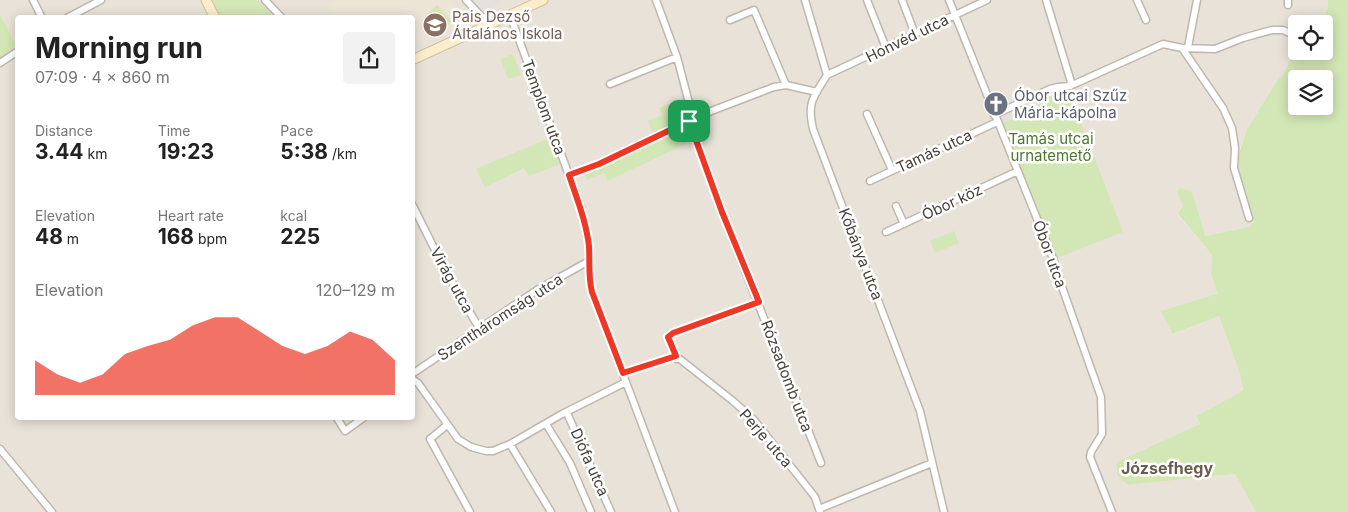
<!DOCTYPE html>
<html lang="en">
<head>
<meta charset="utf-8">
<style>
	:root { --surface:#fff; --page:#f2f2f2; --text:#222; --muted:#767676; --accent:#ef3726 }
	body { margin:0; font-family:Inter,sans-serif; background:var(--page); color:var(--text); height:100vh; display:flex; flex-direction:column; font-size:19px; white-space:nowrap }
	* { box-sizing:border-box; margin:0 }
	p { font-size:16px; color:var(--muted) }
	.icon { flex:none; width:28px; height:28px; fill:none; stroke:currentColor; stroke-width:2; stroke-linecap:round; stroke-linejoin:round }
	.map { position:relative; flex:1; overflow:hidden }
	.sheet { position:absolute; left:15px; top:15px; width:400px; height:405px; display:flex; flex-direction:column; background:var(--surface); border-radius:5px; box-shadow:0 2px 12px #0003 }
	.sheet>* { flex:none }
	.buttons { position:absolute; left:1288px; top:15px; display:grid; gap:10px }
	.buttons a { display:grid; place-items:center; width:45px; height:45px; border-radius:5px; background:var(--surface); box-shadow:0 2px 12px #0003; font-size:25px }
	.pin { position:absolute; display:grid; place-items:center; width:42px; height:42px; color:#fff; margin:-21px; border-radius:10px; box-shadow:0 2px 8px #0006 }
	.round { display:grid; place-items:center; flex:none; width:52px; height:52px; border-radius:5px; background:var(--page) }
	.headline { display:flex; align-items:center; justify-content:space-between; height:85px; padding:0 20px }
	h1 { font-size:28px; font-weight:700; line-height:38px }
	.figures { display:grid; grid-template-columns:repeat(3,1fr); gap:8px; height:85px; padding:5px 20px }
	.figures div { display:grid; align-content:center }
	.figures b { font-size:21px; font-weight:700 }
	.figures small { font-size:14px; font-weight:400 }
	.figures p { font-size:14px }
	.chart { height:140px; padding:10px 20px }
	.chart p { display:flex; justify-content:space-between }
	.chart svg { width:100%; height:90px; margin-top:5px; fill:var(--accent); opacity:.7 }
	.map>svg:first-child { display:block }
	.residential { fill:#e8e2d8 }
	.education { fill:#ece4d5 }
	.green { fill:#d3e6b5; fill-rule:evenodd }
	.parking { fill:#e3e1de }
	.lines { fill:none; stroke-linecap:round; stroke-linejoin:round }
	.street-casing { stroke:#bfb7ad; stroke-width:9 }
	.secondary-casing { stroke:#d1c09c; stroke-width:11 }
	.street { stroke:#fff; stroke-width:6 }
	.secondary { stroke:#fcedcc; stroke-width:9 }
	.route-casing { stroke:#fff; stroke-width:10 }
	.route { stroke:#ef3726; stroke-width:6 }
	.labels { text-anchor:middle; dominant-baseline:central; stroke-width:5; stroke-linejoin:round; paint-order:stroke }
	.education-label { font-size:15px; fill:#785e54; stroke:#fff; text-anchor:start }
	.street-label { font-size:15px; fill:#484138; stroke:#fff }
	.worship-label { font-size:15px; fill:#5b616d; stroke:#fff; text-anchor:start }
	.park-label { font-size:15px; fill:#4e772e; stroke:#fff }
	.neighbourhood-label { font-size:16px; font-weight:bold; fill:#6a5e50; stroke:#fff }
</style>
</head>
<body>
<div class="map">
<svg width="1348" height="512" viewBox="0 0 1348 512">
	<rect width="100%" height="100%" fill="#f4f0ea"/>
	<path class="residential" d="M0,0h1328v7l-6,17h-26v24l-13,28 -5,3 -32,52 -6,17 -3,18 17,55 -6,6 -44,9 -12,-44 -14,23 34,40 -1,18 6,22 -55,16 12,23 45,-18 21,58 3,14 -4,5 -43,23 4,8 -79,36 7,25 107,-11 21,38h-1256v-453l17,-14 1,373h394v-400h-394l-1,22 -3,1 -14,-27z"/>
	<path class="education" d="M336,0h113l18,18 -18,13 -36,16 -1,-29 -74,-1 -10,-10z"/>
	<path class="green" d="M211,0h47l16,17h-54z
		M1328,0h20v512h-92l-21,-38 -107,11 -10,-9 -2,-12 5,-4 79,-36 -4,-8 43,-23 4,-4 -3,-15 -21,-58 -46,18 -12,-23 56,-17 -6,-21 1,-18 -34,-41 5,-8 -6,-14 3,-4 12,4 13,44 43,-9 6,-5 -17,-56 1,-9 8,-26 32,-52 5,-4 13,-27v3h28v-27h-2l6,-17zM1296,79h28v27h-28z
		M437,5l15,16 -10,10 -16,-16z
		M0,14l14,27 4,-1 -1,5 -17,14z
		M513,54l8,21 -13,4 -8,-20z
		M1068,90l55,142 -66,26 -56,-134 38,-17 -2,-5 10,-5z
		M684,98l5,19 -36,17 -5,-13 14,-6 -3,-7z
		M685,126l6,15 -83,40 -4,-8 -17,7 -3,-7 22,-8z
		M550,138l10,26 -31,12 -5,-8 -39,19 -9,-18z
		M954,231l5,12 -24,10 -5,-12z"/>
	<path class="parking" d="M474,0h26l-17,18 -13,-14z
		M1057,80l3,8 -24,11 4,8 -39,17 -6,-15z"/>
	<g class="lines">
		<defs>
			<path id="street" d="M33,0l9,18
				M265,0l17,18
				M466,0l17,18 4,8
				M656,0l21,57 16,61
				M805,0l22,75c-14,23 -20,27 -14,54l107,282 24,101
				M867,0l19,48
				M902,0l13,34
				M949,0l105,261 2,9 45,127 1,37 -11,18 -1,5 22,55
				M1046,0l25,82 -1,4
				M1137,0l9,20
				M1288,5v-5
				M510,15l71,193c3,13 7,26 8,40 1,15 -1,29 3,44l83,220
				M67,18l34,-18
				M730,20l24,-10 32,75
				M1188,47l9,-47
				M1182,48l41,60 9,20 3,20 -1,20 15,50
				M0,63l18,-12
				M827,75l160,-75
				M610,84l67,-27
				M867,114l25,56
				M994,115l56,-26 8,-2 12,-1 93,-42 19,4 33,1 28,-11 29,-8h11l13,6
				M689,121l33,91 99,251
				M569,175l30,-11 94,-46 81,-31 12,-2 31,7
				M870,181l127,-59
				M412,204l33,66 34,58
				M896,206l8,18
				M886,232l132,-61
				M677,359l-9,-22 2,-3 89,-32
				M623,373l53,-17 57,45 21,19 61,77 5,15
				M412,374l125,-84 52,-29
				M412,379l6,4 40,56 13,8 15,4h7l17,-7 52,-30 64,-32
				M567,413l44,99
				M337,418l8,13 18,-13
				M546,424l24,39 21,49
				M447,425l-17,14 40,73
				M510,444l41,68
				M0,449l52,63
				M819,509l113,-46"/>
			<path id="secondary" d="M206,0l9,18
				M412,60l131,-60"/>
		</defs>
		<use href="#street" class="street-casing"/>
		<use href="#secondary" class="secondary-casing"/>
		<use href="#street" class="street"/>
		<use href="#secondary" class="secondary"/>
	</g>
	<g class="lines">
		<defs>
			<path id="route" d="M689,121l33,91 37,90 -86,31 -5,4 8,19 -53,17 -31,-81c-4,-15 -2,-30 -3,-46 -3,-25 -12,-47 -20,-71l30,-11z"/>
		</defs>
		<use href="#route" class="route-casing"/>
		<use href="#route" class="route"/>
	</g>
	<defs>
		<symbol id="school-disc" viewBox="-11 -11 22 22"><circle r="9.5" fill="#8d6e63" stroke="#fff"/><path d="M0-5L7-2L0 1L-7-2ZM-4 1L0 2.5L4 1V4Q0 6-4 4Z" fill="#fff"/></symbol>
		<symbol id="church-disc" viewBox="-11 -11 22 22"><circle r="9.5" fill="#6b7280" stroke="#fff"/><path d="M-1.2-6h2.4v3.5h3.3v2.4h-3.3V6h-2.4V-.1h-3.3v-2.4h3.3Z" fill="#fff"/></symbol>
	</defs>
	<g fill-rule="evenodd">
		<use href="#school-disc" x="421" y="11" width="28" height="28"/>
		<use href="#church-disc" x="982" y="90" width="28" height="28"/>
	</g>
	<g class="labels">
		<g class="education-label">
			<text x="452" y="16">Pais Dezső<tspan x="452" dy="17">Általános Iskola</tspan></text>
		</g>
		<g class="street-label">
			<text transform="translate(907 38) rotate(-26)">Honvéd utca</text>
			<text transform="translate(544 107) rotate(70)">Templom utca</text>
			<text transform="translate(934 151) rotate(-25)">Tamás utca</text>
			<text transform="translate(952 202) rotate(-25)">Óbor köz</text>
			<text transform="translate(861 254) rotate(69)">Kőbánya utca</text>
			<text transform="translate(1050 254) rotate(70)">Óbor utca</text>
			<text transform="translate(452 280) rotate(61)">Virág utca</text>
			<text transform="translate(500 317) rotate(-33)">Szentháromság utca</text>
			<text transform="translate(787 376) rotate(69)">Rózsadomb utca</text>
			<text transform="translate(766 438) rotate(49)">Perje utca</text>
			<text transform="translate(590 462) rotate(66)">Diófa utca</text>
		</g>
		<g class="worship-label">
			<text x="1014" y="95">Óbor utcai Szűz<tspan x="1014" dy="17">Mária-kápolna</tspan></text>
		</g>
		<g class="park-label">
			<text x="1051" y="138">Tamás utcai<tspan x="1051" dy="17">urnatemető</tspan></text>
		</g>
		<g class="neighbourhood-label">
			<text x="1167" y="468">Józsefhegy</text>
		</g>
	</g>
</svg>
<div class="buttons">
<a><svg class="icon" aria-label="locate" viewBox="0 0 24 24"><circle cx="12" cy="12" r="6"/><path d="M12 2v4M12 18v4M2 12h4M18 12h4"/></svg></a>
<a><svg class="icon" aria-label="layers" viewBox="0 0 24 24"><path d="M12 4l9 5-9 5-9-5zM3 14l9 5 9-5"/></svg></a>
</div>
<div class="pin" style="left:689px;top:121px;background:#1e9e55"><svg class="icon" aria-label="arrive" viewBox="0 0 24 24"><path d="M6 21V4h12l-3 4 3 4H6"/></svg></div>
<section class="sheet">
<div class="headline"><div><h1>Morning run</h1><p>07:09 · 4 × 860 m</p></div><a class="round"><svg class="icon" aria-label="share" viewBox="0 0 24 24"><path d="M12 15V3M7 8l5-5 5 5M5 13v7h14v-7"/></svg></a></div>
<div class="figures">
<div><p>Distance</p><b>3.44<small> km</small></b></div>
<div><p>Time</p><b>19:23</b></div>
<div><p>Pace</p><b>5:38<small> /km</small></b></div>
</div>
<div class="figures">
<div><p>Elevation</p><b>48<small> m</small></b></div>
<div><p>Heart rate</p><b>168<small> bpm</small></b></div>
<div><p>kcal</p><b>225</b></div>
</div>
<div class="chart"><p><span>Elevation</span>120–129 m</p>
<svg viewBox="0 0 160 44" preserveAspectRatio="none"><path d="M0 44V27L10 34L20 38L30 34L40 24L50 20L60 17L70 10L80 6L90 6L100 13L110 20L120 24L130 20L140 13L150 17L160 27V44z"/></svg>
</div>
</section>
</div>
</body>
</html>
